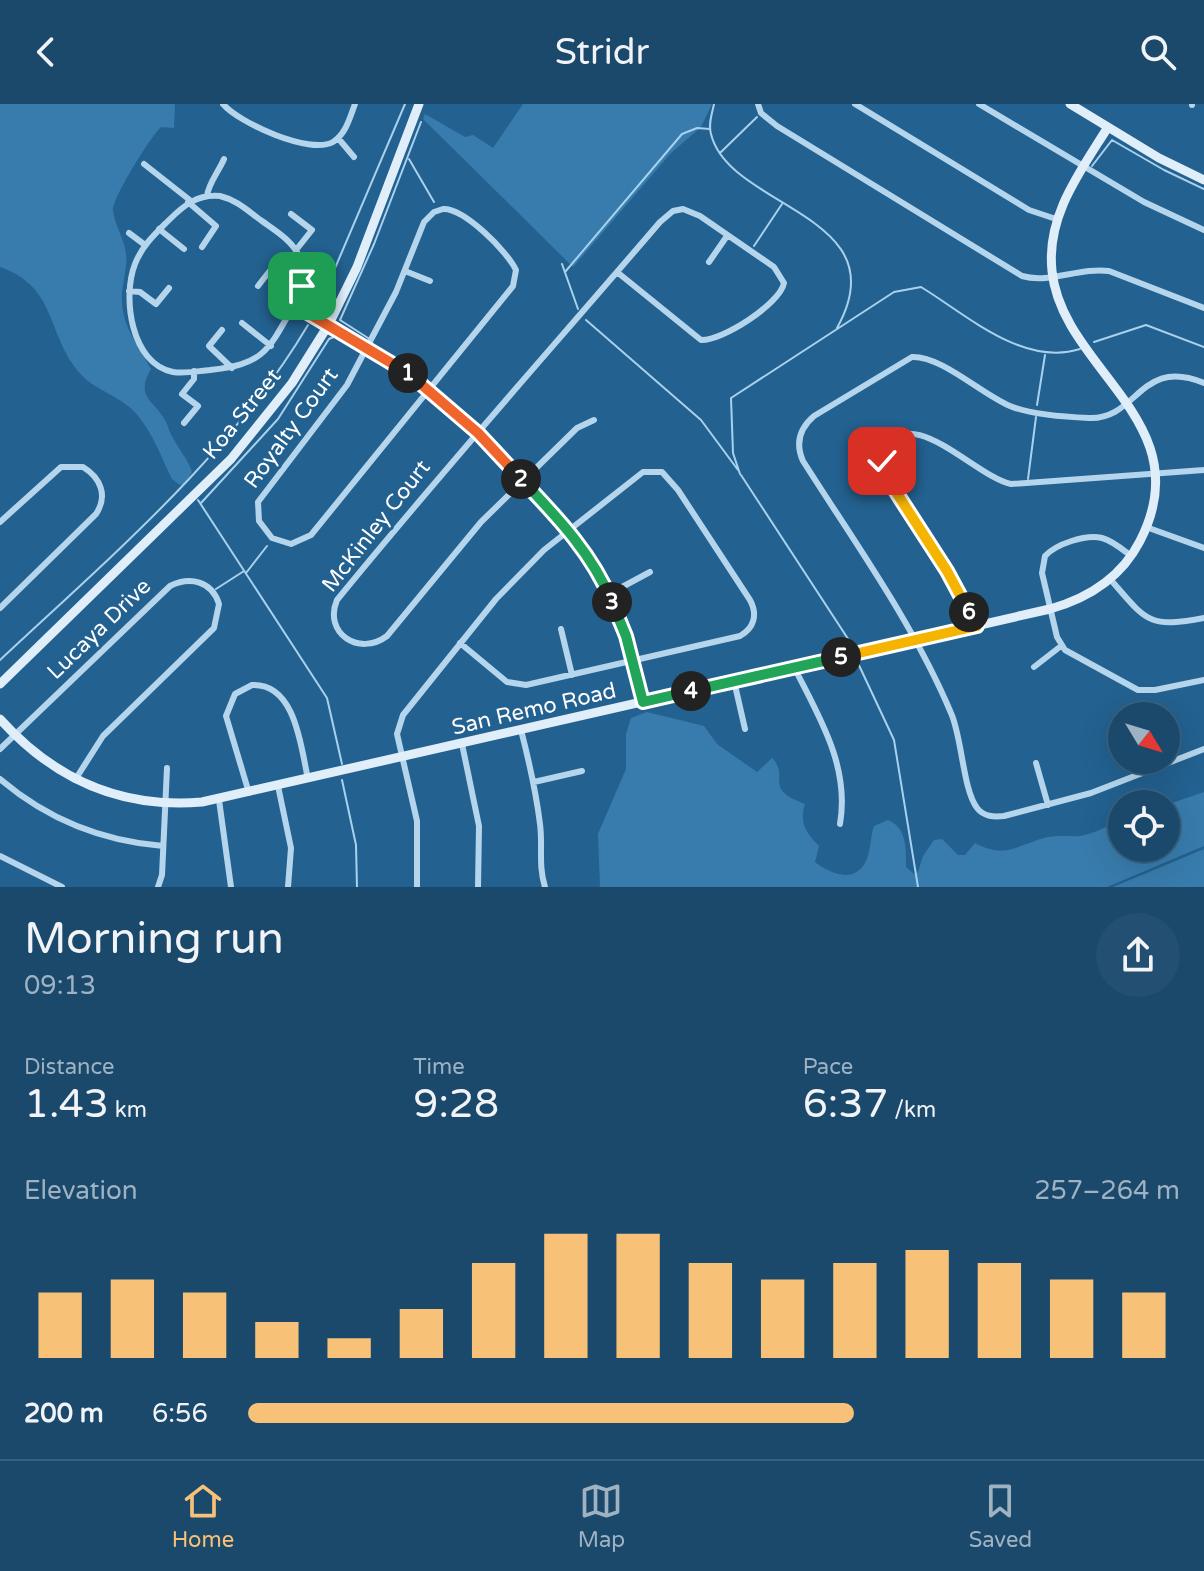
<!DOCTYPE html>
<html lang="en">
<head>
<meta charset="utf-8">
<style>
	:root { --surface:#1a496c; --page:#235072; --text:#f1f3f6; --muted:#9fb2c2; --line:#38617f; --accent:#f7c177 }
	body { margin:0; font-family:"Varela Round",sans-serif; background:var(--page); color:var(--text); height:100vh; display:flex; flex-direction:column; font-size:30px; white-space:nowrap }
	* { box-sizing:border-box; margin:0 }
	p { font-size:26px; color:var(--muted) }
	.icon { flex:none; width:44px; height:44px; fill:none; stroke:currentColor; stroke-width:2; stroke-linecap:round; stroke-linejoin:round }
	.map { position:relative; height:783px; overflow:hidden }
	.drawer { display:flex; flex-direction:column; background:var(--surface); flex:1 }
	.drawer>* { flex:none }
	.needle { width:52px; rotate:128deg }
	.tools { position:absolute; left:1108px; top:598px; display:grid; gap:16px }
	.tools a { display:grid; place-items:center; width:72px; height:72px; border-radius:50%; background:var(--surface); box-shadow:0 8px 32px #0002,0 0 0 2px var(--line); font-size:40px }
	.pin { position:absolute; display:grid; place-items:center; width:68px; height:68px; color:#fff; margin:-34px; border-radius:16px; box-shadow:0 4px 12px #0006 }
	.km { position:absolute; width:40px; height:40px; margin:-20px; border-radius:50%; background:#222; color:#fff; font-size:22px; line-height:40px; text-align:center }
	.round { display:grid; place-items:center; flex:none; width:84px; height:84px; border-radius:42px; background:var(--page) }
	.summary { display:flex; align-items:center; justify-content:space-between; height:136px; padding:0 24px }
	h1 { font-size:44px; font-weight:600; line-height:60px }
	.metrics { display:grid; grid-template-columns:repeat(3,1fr); gap:12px; height:136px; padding:8px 24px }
	.metrics div { display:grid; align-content:center }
	.metrics b { font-size:40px; font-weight:600 }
	.metrics small { font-size:22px; font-weight:400 }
	.metrics p { font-size:22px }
	.chart { height:224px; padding:16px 24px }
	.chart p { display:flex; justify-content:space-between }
	.chart svg { width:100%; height:144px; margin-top:8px; stroke:var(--accent); stroke-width:6 }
	ul { padding:0 24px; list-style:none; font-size:26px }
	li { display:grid; grid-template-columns:128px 96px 1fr; align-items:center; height:60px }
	li i { height:20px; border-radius:10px; background:var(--accent) }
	header { display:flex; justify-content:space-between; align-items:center; height:104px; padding:0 24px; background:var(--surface); font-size:36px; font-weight:600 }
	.tab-bar { display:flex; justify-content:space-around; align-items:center; height:112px; border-top:2px solid var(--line); background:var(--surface); font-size:22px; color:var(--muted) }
	.tab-bar a { display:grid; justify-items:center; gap:4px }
	.tab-bar .on { color:var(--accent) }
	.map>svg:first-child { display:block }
	.green { fill:#387cad }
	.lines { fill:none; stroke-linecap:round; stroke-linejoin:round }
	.stream { stroke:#a8d1ed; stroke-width:2 }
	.street { stroke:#b4d5ec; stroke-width:6 }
	.secondary { stroke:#e0eef9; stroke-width:9 }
	.split-1-casing { stroke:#fff; stroke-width:16 }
	.split-2-casing { stroke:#fff; stroke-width:16 }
	.split-3-casing { stroke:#fff; stroke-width:16 }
	.split-4-casing { stroke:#fff; stroke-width:16 }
	.split-5-casing { stroke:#fff; stroke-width:16 }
	.split-6-casing { stroke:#fff; stroke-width:16 }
	.split-7-casing { stroke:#fff; stroke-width:16 }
	.split-1 { stroke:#f0652b; stroke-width:10 }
	.split-2 { stroke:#f0652b; stroke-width:10 }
	.split-3 { stroke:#22a559; stroke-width:10 }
	.split-4 { stroke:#22a559; stroke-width:10 }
	.split-5 { stroke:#22a559; stroke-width:10 }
	.split-6 { stroke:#f5b400; stroke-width:10 }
	.split-7 { stroke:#f5b400; stroke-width:10 }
	.labels { text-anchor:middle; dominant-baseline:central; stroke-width:6; stroke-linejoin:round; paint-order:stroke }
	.street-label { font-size:22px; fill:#fff; stroke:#236190 }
</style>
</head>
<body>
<header><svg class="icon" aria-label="back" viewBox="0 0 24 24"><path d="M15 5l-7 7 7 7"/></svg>Stridr<svg class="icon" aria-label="search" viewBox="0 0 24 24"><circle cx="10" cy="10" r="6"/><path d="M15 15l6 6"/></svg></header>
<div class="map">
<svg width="1204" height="783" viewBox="0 0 1204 783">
	<rect width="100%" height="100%" fill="#236190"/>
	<path class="green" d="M0,0h175l-1,24 -13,-1c-10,9 -50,73 -48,84 2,14 11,28 13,42 2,16 -5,32 -4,49 1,27 18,45 29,67 -16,28 2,30 14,51 3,5 4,12 8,18 6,12 15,21 19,34l-7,12 -5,1 -8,-6c-12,-24 -22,-55 -44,-73 -16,-13 -37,-18 -50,-35 -32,-39 -21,-84 -78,-104z
		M523,0h189l-11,23 -30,26 -98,114 -150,-148 2,-5 40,23 8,-2 20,13z
		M647,608l57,14 13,18 40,28 15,-14c19,19 -11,30 33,46 -6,19 1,29 14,42l-4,16c14,11 38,22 50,1 6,-10 5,-26 9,-37l14,-6c19,8 18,29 18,47l8,7 4,-2 5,-16 11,-16 8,-1 16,16h7l10,-12c31,17 43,1 73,-6 11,-2 22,0 32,-1 16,-3 28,-10 42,-17v29h44v-43l38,-13v54l-97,41h-507l-2,-53 28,-65v-35l5,-16z
		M1204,745v38h-91z"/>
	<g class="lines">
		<path class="stream" d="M714,0c-2,10 -6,20 -3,30 18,75 190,80 126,194
			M720,49l37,-36
			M409,55l25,43
			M1092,62l20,-26 52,30 40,19
			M754,142l28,-42
			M562,160l16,45
			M565,168l117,-138 15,-6 13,1
			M318,204l87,-204
			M586,216l115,100 37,50
			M368,234l-28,-18 34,-76 47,-122
			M1094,238l52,-17 58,22
			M371,253l50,35
			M1037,301l8,-50
			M740,370l-7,-21 -2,-55 163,-106 27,-5c46,28 102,80 159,62
			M741,371l113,173
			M1028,375l8,-62
			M198,396l129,198 15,66
			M201,399l77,-84 51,-80 7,-3 25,14
			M246,469l21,-27
			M216,485l28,-18
			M0,556c110,-103 231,-205 308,-335
			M857,557l37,79 24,147
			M342,676l14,65 1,42"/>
		<path class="street" d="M223,0c16,19 87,51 110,38 13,-8 17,-25 22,-38
			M758,0l3,9 16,13 245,150c28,8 58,-9 87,-5l95,37
			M855,0l174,106 27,9
			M979,0l165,98 60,28
			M1192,1v-1
			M338,34l16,19
			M144,60l47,37
			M207,92c1,-12 12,-25 17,-37
			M220,92c17,4 28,15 42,25 14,10 31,20 38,37 8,20 0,35 -9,52 -24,44 -30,54 -81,60 -12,1 -25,4 -37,2 -42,-8 -51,-75 -38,-108 7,-18 20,-30 33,-43 16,-16 29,-27 52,-25z
			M188,98l28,24 -14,21
			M443,105c21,-1 64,42 73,61l-3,16 -202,249 -20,9 -19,-6 -13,-17 -1,-19 89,-117 49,-93 28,-70 10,-10z
			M291,110l21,16 -16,20
			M159,125l25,20
			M129,129l16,12
			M709,158l18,-26
			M405,167l25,10
			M258,182l14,-18 29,23
			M129,187l11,1 16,12 13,-16
			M294,201l35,19
			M242,219l29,23
			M222,226l-13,16 23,22
			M1204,279c-64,-27 -66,37 -115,35 -25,-1 -57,-3 -79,-12 -29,-12 -68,-50 -98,-49l-98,59c-14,12 -19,27 -11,45 52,82 110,162 148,252 11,24 12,77 26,95 7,9 17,9 27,8l87,-23 113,-44
			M594,316l-17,8 -96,94 -94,114c-28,21 -64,-3 -50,-36 105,-129 215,-252 323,-378l13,-11 10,-2 17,7 74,51 10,16c-4,21 -62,58 -83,57l-84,-68
			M184,319l14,-17 -16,-12 12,-15v-8
			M0,418l61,-55h22c18,11 25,29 13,47l-96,94
			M1146,423l58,21
			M1131,452c-9,-7 -18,-15 -29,-18 -16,-4 -46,6 -57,18l-3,17 15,64 8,13 73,40h17l49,-10
			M1110,475c36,41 37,50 94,39
			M609,490l41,-22
			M977,522l-25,-46 -68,-107 -1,-20c25,-55 92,24 128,31l193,-14
			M561,525l11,46
			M794,563c25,50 56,99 46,157
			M1034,563l27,-21
			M734,577l11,48
			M521,626c8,31 15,62 19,94 3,22 -2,41 5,63
			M462,640l17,82 -1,61
			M0,645l170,-163c20,-10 42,-5 49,18l-5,24 -111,108 -28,44
			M1036,659l12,42
			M0,675c47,40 102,62 163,67
			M534,678l48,-11
			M278,682l13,62 -3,39
			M249,689l-23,-77 9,-22 17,-9c44,-2 49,63 56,94
			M219,696l12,87
			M0,752l62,31
			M158,783l4,-12 5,-107
			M417,783v-66l-20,-87 6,-19 93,-116 48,-49 99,-78h19l16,18 72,110c8,15 4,28 -10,36l-214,49 -19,-3 -47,-39"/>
		<path class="secondary" d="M1070,0l89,54 45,22
			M329,220c76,44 120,80 181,144 37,39 72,75 98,124 18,34 26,73 35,110
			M0,580l231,-225 61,-76 37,-59 28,-57 62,-163
			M0,615c54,60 121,90 202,83l848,-193c39,-11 71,-31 90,-68 62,-120 -78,-171 -88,-270 -6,-55 28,-99 56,-144"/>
	</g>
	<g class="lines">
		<defs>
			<path id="split-1" d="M302,182l-8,19 114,68"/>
			<path id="split-2" d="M408,269l70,60 43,46"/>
			<path id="split-3" d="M521,375c35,37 71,74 91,123"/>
			<path id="split-4" d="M612,498l14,34 17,66 48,-11"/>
			<path id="split-5" d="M691,587l150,-34"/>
			<path id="split-6" d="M841,553l136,-31 -8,-14"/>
			<path id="split-7" d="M882,357l5,17 60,93 22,41"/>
		</defs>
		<use href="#split-1" class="split-1-casing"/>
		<use href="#split-2" class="split-2-casing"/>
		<use href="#split-3" class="split-3-casing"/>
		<use href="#split-4" class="split-4-casing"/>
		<use href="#split-5" class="split-5-casing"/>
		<use href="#split-6" class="split-6-casing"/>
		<use href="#split-7" class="split-7-casing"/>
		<use href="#split-1" class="split-1"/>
		<use href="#split-2" class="split-2"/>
		<use href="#split-3" class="split-3"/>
		<use href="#split-4" class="split-4"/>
		<use href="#split-5" class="split-5"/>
		<use href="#split-6" class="split-6"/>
		<use href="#split-7" class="split-7"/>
	</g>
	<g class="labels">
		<g class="street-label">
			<text transform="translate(242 310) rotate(-51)">Koa Street</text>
			<text transform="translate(291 324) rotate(-54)">Royalty Court</text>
			<text transform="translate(376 422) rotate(-52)">McKinley Court</text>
			<text transform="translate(99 525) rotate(-44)">Lucaya Drive</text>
			<text transform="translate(534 605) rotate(-13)">San Remo Road</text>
		</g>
	</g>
</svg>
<div class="tools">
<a><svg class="needle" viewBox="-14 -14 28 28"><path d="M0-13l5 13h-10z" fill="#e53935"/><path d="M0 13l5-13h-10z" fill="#9fb2c2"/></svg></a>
<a><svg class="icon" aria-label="locate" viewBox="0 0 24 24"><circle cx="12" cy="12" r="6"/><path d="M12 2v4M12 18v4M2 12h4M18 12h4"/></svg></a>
</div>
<div class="pin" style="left:302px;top:182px;background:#1e9e55"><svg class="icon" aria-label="arrive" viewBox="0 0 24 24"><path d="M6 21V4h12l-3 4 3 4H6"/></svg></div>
<div class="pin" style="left:882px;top:357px;background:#d93025"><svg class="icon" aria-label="check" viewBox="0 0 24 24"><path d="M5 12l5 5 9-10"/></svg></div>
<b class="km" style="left:408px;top:269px">1</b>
<b class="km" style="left:521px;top:375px">2</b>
<b class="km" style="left:612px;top:498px">3</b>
<b class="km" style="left:691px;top:587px">4</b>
<b class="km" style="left:841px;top:553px">5</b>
<b class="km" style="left:969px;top:508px">6</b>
</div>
<section class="drawer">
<div class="summary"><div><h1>Morning run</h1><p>09:13</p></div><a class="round"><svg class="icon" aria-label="share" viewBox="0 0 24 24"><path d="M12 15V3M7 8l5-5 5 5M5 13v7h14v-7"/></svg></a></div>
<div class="metrics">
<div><p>Distance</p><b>1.43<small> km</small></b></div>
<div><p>Time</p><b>9:28</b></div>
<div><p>Pace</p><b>6:37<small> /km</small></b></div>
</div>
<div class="chart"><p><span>Elevation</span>257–264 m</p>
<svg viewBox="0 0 160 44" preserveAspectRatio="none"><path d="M5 44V24M15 44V20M25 44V24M35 44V33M45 44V38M55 44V29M65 44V15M75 44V6M85 44V6M95 44V15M105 44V20M115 44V15M125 44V11M135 44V15M145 44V20M155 44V24"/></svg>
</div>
<ul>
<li><b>200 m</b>6:56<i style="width:65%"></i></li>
</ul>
</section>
<nav class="tab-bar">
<a class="on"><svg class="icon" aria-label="home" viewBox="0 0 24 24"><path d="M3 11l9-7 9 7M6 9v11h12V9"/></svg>Home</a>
<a><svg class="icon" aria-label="map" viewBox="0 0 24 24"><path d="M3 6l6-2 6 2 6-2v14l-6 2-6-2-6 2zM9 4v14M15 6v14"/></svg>Map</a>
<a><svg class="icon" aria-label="saved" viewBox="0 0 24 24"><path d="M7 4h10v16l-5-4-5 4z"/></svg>Saved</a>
</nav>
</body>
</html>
